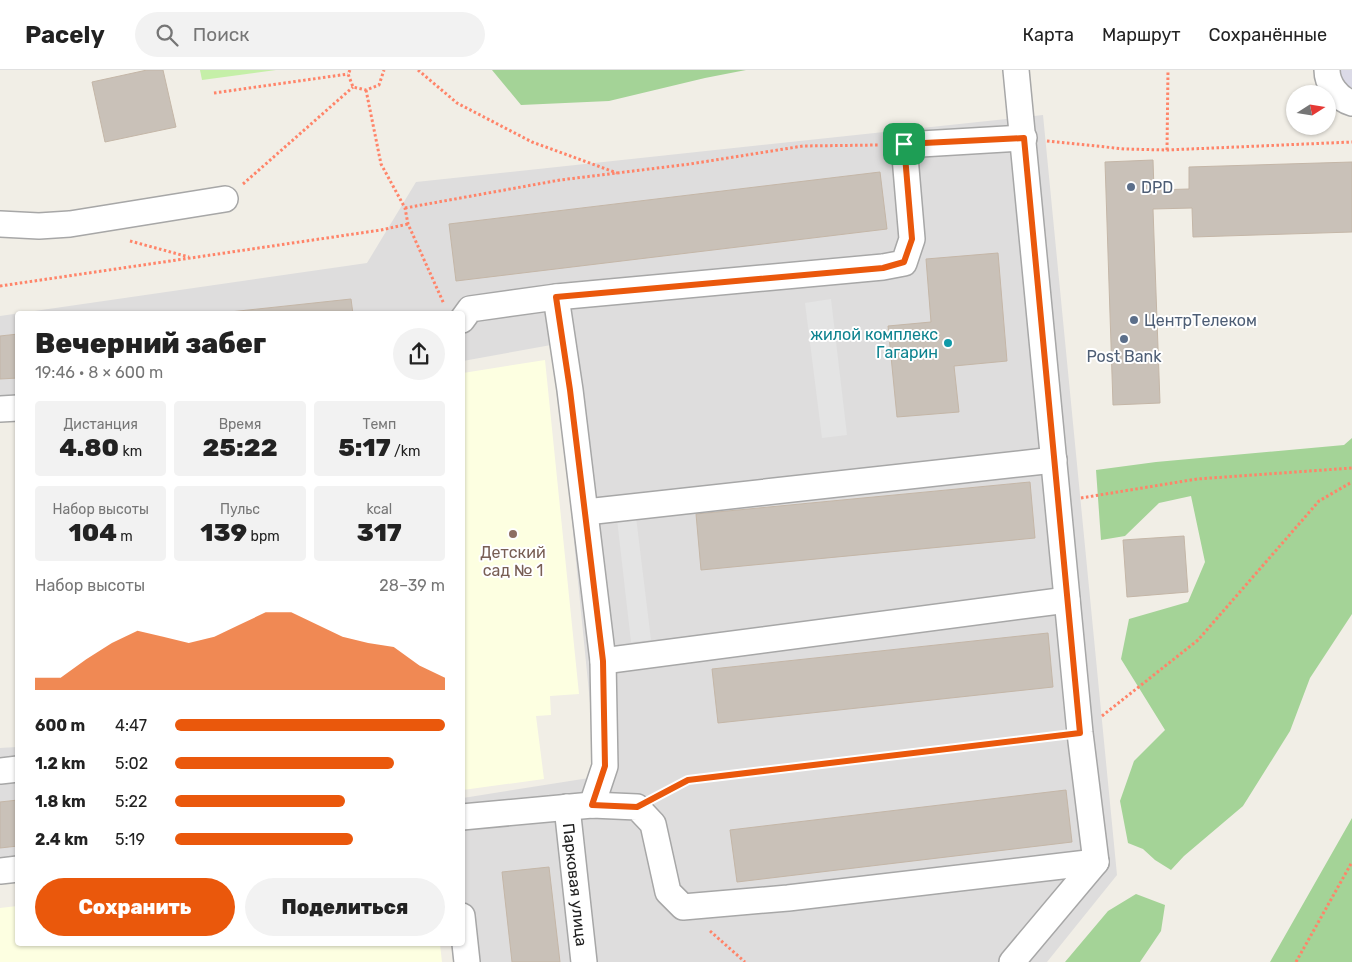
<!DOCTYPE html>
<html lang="ru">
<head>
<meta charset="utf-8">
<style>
	:root { --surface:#fff; --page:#f2f2f2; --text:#222; --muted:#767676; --line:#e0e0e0; --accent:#ea580c }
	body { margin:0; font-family:Rubik,sans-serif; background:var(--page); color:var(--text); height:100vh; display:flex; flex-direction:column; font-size:19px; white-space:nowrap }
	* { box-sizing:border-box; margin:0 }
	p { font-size:16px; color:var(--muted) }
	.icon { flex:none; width:28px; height:28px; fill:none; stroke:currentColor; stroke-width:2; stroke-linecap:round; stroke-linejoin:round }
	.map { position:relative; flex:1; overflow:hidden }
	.details { position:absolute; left:15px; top:241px; width:450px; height:635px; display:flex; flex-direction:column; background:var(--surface); border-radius:5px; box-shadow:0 1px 4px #0004 }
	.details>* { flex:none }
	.needle { width:32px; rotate:78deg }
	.buttons { position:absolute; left:1286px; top:15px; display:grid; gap:10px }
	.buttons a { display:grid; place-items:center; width:50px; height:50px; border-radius:50%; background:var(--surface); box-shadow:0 1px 4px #0004; font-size:25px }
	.pin { position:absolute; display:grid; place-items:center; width:42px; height:42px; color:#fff; margin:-21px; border-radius:10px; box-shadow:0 2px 8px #0006 }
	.round { display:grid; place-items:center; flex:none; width:52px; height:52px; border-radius:26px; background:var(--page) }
	.summary { display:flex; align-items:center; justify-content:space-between; height:85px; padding:0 20px }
	h1 { font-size:28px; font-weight:800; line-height:38px }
	.stats { display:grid; grid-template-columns:repeat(3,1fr); gap:8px; height:85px; padding:5px 20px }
	.stats div { display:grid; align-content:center; border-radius:5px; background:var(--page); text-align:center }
	.stats b { font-size:25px; font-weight:800 }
	.stats small { font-size:14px; font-weight:400 }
	.stats p { font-size:14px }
	.chart { height:140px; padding:10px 20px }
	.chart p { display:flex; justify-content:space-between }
	.chart svg { width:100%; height:90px; margin-top:5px; fill:var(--accent); opacity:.7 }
	.primary-button { display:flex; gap:10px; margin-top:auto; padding:10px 20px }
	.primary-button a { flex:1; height:58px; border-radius:30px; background:var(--accent); color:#fff; font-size:20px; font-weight:800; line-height:58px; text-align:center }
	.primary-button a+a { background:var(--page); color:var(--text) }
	ul { padding:0 20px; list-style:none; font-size:16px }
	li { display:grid; grid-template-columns:80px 60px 1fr; align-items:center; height:38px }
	li i { height:12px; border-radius:6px; background:var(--accent) }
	header { display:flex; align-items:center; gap:30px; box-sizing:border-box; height:70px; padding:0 25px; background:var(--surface); border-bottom:1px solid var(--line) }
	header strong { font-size:24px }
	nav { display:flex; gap:28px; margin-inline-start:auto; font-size:18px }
	.search { width:350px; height:45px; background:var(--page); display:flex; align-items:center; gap:12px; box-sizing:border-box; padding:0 18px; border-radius:28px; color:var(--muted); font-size:19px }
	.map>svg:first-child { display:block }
	.residential { fill:#dedddd }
	.education { fill:#fdffe1 }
	.grass { fill:#c5efa8 }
	.forest { fill:#a4d397 }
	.parking { fill:#e4e4e4 }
	.plaza { fill:#dbdae7 }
	.building { fill:#c9c1b8; stroke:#c4b6a7 }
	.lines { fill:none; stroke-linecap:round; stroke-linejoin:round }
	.minor-casing { stroke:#a7a7a7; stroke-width:28 }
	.path { stroke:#ff8469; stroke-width:3; stroke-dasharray:2.5 2.5; stroke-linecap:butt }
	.minor { stroke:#fff; stroke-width:25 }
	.route-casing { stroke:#fff; stroke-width:10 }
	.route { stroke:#ea580c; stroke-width:6 }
	.service-dot { fill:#5c6f8a; stroke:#fff; stroke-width:2 }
	.culture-dot { fill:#0f9aa8; stroke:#fff; stroke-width:2 }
	.education-dot { fill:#8d6e63; stroke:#fff; stroke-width:2 }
	.labels { text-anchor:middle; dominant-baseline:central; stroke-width:4; stroke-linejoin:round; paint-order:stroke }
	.service-label { font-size:16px; fill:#4e5e75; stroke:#fff; text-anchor:start }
	.culture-label { font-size:16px; fill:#0d838f; stroke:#fff; text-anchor:end }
	.education-label { font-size:16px; fill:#785e54; stroke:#fff }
	.street-label { font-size:16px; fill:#202020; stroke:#fff }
</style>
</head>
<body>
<header>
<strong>Pacely</strong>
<div class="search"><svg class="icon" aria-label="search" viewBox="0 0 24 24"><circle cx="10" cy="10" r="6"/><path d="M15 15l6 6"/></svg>Поиск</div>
<nav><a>Карта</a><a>Маршрут</a><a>Сохранённые</a></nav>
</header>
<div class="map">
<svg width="1352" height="892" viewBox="0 0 1352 892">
	<rect width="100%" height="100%" fill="#f1eee6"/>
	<path class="residential" d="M1043,45l74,760 -70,87h-594l-1,-18h10l1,-146 126,-20 6,-25 -26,-262 -18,-146 -88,16 -1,-47h-444l-1,101 -17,1v-100l367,-53 49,-81z
		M17,677v109l-17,2v-110z"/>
	<path class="education" d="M545,290l34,334 -29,2 1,19 -15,1 8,63 -81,11v-417z
		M17,836l1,38h422l2,18h-442v-54z"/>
	<path class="grass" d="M200,0h76l-74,10z"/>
	<path class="forest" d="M492,0h254l-41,8 -96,23 -88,4z
		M1352,368v176l-42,64 -20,53 -47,75 -59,50 -13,14 -16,-10 -12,-11 -15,-6 -8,-42 14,-40 31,-31 -44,-71 8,-40 59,-17 17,-40 -14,-66 -32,7 -34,33 -24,4 -5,-70 60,-8 188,-17z
		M1352,748v144h-82z
		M1136,824l29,11 -4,26 -21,31h-75l43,-51z"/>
	<path class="parking" d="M831,229l16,136 -25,3 -17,-135z
		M636,447l15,123 -20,2 -14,-123z"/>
	<path class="plaza" d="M1338,0h14v18l-13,-8z"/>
	<path class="building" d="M147,0h16l13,57 -71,15 -13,-60z
		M1153,90l1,30 35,-1v-22l163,-5v70l-159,5 -1,-29 -39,1 7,194 -47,2 -8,-243z
		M880,102l7,57 -431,52 -7,-57z
		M998,183l9,108 -53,5 5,46 -62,5 -9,-91 43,-4 -5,-63z
		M351,229l2,15h-142z
		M18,264v44l-18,1v-43z
		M1030,412l5,56 -334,32 -5,-56z
		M1184,466l4,56 -61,5 -4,-57z
		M1048,563l5,54 -335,36 -6,-54z
		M1066,720l6,52 -335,40 -7,-52z
		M18,730v46l-18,2v-46z
		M549,797l11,95h-48l-10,-90z"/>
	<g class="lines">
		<defs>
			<g id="minor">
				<path d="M1327,0c0,14 11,29 25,33"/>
				<path d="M0,154l39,2 31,-2 155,-25"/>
				<path d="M556,227l14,93 33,271 2,105 -13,39"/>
				<path d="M462,250l8,-11 86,-12 327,-30 21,-4 8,-24 -8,-94 120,-7"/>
				<path d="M0,339l18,-1"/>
				<path d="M586,442l468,-52"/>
				<path d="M603,591l464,-61"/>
				<path d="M0,701l18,-2"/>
				<path id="s1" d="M567,737l17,155"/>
				<path d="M462,747l130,-12 45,2 16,17 15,68 15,15 105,-9 308,-36"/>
				<path d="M0,801l18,-2"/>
				<path d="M462,846l5,46"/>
				<path d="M1012,892l84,-100 -16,-129 -64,-663"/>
			</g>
		</defs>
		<use href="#minor" class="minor-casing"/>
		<path class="path" d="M350,0l-2,4 5,13 13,3 13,-5 5,-15
			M418,0l39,33 75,39 85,31
			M366,20l15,74 24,44 3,16 36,80
			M214,23l134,-19
			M1047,71l78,8 42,1 185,-8
			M1167,80l1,-80
			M243,114l110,-97
			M405,138l155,-28 130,-16 113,-18 76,-1
			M130,171l59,16
			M0,216l381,-56 27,-6
			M1081,428l116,-19 155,-11
			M1102,646l96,-76 121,-139 33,-19
			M660,725l28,-15 369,-44
			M710,861l35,31
			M1296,892l56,-100"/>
		<use href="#minor" class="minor"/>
	</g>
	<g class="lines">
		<defs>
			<path id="route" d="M1024,68l56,595 -392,47 -51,27 -45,-2 13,-39 -2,-105 -33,-271 -14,-93 327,-29 21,-6 8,-23 -8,-95z"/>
		</defs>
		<use href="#route" class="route-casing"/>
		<use href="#route" class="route"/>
	</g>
	<g class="service-dot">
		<circle cx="1131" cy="117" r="5"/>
		<circle cx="1134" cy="250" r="5"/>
		<circle cx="1124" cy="269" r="5"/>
	</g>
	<circle class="culture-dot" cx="948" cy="273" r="5"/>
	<circle class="education-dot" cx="513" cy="464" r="5"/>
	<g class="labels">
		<g class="service-label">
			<text x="1141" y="117">DPD</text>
			<text x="1144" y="250">ЦентрТелеком</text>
			<text x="1124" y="286" text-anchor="middle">Post Bank</text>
		</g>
		<g class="culture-label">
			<text x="938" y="264">жилой комплекс<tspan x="938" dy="18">Гагарин</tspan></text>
		</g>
		<g class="education-label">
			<text x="513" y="482">Детский<tspan x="513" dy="18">сад № 1</tspan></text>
		</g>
		<g class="street-label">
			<text stroke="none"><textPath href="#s1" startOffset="78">Парковая улица</textPath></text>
		</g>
	</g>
</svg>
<div class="buttons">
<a><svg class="needle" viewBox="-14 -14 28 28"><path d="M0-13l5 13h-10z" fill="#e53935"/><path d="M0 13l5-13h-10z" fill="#767676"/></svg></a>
</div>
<div class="pin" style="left:904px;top:74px;background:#1e9e55"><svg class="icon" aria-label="arrive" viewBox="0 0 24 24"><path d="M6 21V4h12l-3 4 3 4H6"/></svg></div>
<section class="details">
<div class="summary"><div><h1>Вечерний забег</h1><p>19:46 · 8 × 600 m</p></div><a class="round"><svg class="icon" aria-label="share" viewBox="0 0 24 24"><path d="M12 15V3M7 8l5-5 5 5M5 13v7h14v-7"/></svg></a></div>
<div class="stats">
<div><p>Дистанция</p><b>4.80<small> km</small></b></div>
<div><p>Время</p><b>25:22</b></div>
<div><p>Темп</p><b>5:17<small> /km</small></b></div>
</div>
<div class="stats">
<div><p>Набор высоты</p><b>104<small> m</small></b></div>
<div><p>Пульс</p><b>139<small> bpm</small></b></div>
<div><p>kcal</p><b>317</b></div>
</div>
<div class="chart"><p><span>Набор высоты</span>28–39 m</p>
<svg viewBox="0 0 160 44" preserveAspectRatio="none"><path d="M0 44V38L10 38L20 29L30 21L40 15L50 18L60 21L70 18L80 12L90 6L100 6L110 12L120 18L130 21L140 23L150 32L160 38V44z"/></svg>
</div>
<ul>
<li><b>600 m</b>4:47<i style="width:100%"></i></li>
<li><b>1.2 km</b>5:02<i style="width:81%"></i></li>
<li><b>1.8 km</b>5:22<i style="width:63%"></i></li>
<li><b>2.4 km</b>5:19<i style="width:66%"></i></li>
</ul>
<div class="primary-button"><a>Сохранить</a><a>Поделиться</a></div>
</section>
</div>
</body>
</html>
